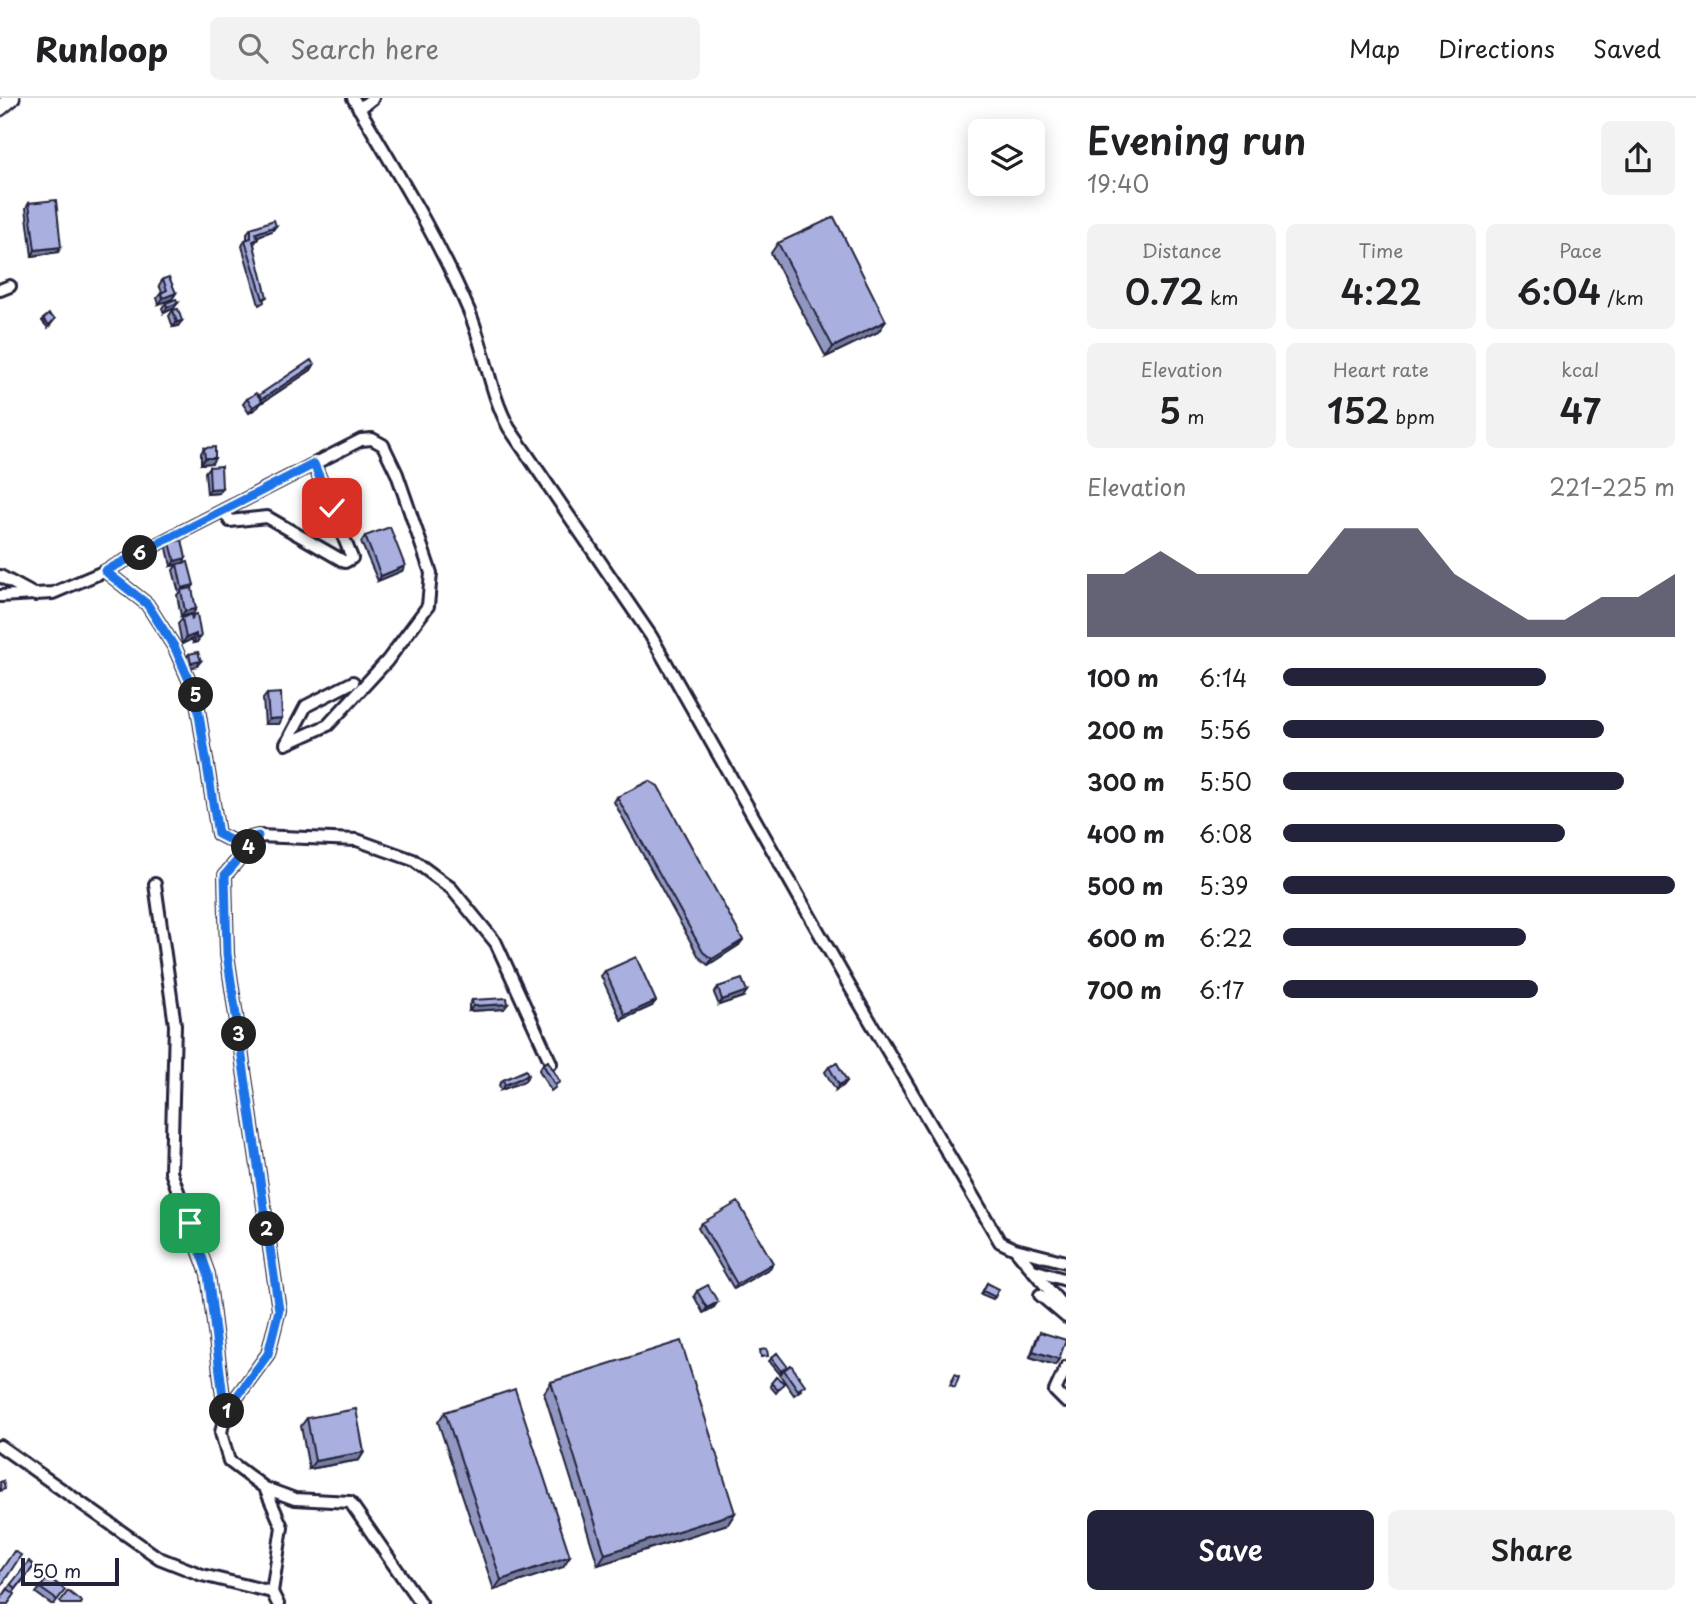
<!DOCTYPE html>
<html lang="en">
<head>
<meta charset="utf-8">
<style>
	:root { --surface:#fff; --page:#f2f2f2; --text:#202124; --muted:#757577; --line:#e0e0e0; --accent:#22223b }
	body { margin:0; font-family:"Playpen Sans",sans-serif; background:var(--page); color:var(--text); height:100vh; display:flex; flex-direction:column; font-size:26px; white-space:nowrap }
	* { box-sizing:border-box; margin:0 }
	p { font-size:23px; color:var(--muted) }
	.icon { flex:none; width:38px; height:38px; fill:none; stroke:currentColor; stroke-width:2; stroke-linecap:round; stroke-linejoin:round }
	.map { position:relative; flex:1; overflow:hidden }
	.drawer { display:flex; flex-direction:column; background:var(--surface); width:630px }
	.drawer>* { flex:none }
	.buttons { position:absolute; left:968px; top:21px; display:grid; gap:14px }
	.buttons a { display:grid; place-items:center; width:77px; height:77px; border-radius:10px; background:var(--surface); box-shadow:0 4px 18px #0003; font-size:35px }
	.scale { position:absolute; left:21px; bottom:18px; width:98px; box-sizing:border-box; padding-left:7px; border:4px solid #22223b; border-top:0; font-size:19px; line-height:24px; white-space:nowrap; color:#22223b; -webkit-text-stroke:5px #fff; paint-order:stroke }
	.pin { position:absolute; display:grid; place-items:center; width:60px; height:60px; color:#fff; margin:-30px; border-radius:14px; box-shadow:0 4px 10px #0006 }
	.km { position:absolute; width:35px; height:35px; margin:-18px; border-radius:50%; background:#222; color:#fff; font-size:19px; line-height:35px; text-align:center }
	.round { display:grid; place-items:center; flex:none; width:74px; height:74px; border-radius:10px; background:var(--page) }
	.head { display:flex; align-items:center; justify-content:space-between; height:119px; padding:0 21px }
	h1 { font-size:38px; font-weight:600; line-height:52px }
	.figures { display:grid; grid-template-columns:repeat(3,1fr); gap:10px; height:119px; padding:7px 21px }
	.figures div { display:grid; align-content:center; border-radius:10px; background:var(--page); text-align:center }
	.figures b { font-size:35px; font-weight:600 }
	.figures small { font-size:19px; font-weight:400 }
	.figures p { font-size:19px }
	.chart { height:196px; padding:14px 21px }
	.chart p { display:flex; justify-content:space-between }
	.chart svg { width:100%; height:126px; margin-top:7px; fill:var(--accent); opacity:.7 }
	.cta { display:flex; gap:14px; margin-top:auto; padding:14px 21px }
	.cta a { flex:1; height:80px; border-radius:10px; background:var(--accent); color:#fff; font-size:28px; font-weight:600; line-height:80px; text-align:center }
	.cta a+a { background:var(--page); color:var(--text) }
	ul { padding:0 21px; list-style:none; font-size:23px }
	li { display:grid; grid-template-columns:112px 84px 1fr; align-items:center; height:52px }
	li i { height:18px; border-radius:9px; background:var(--accent) }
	header { display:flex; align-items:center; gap:42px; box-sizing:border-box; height:98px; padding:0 35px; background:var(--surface); border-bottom:2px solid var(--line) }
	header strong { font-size:33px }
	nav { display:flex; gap:38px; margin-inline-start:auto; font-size:24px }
	.search { width:490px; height:63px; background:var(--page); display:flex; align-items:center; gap:18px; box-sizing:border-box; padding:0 24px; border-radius:10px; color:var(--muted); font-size:26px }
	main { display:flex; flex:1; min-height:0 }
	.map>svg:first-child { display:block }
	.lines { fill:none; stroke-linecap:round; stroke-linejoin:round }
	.minor-casing { stroke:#22223b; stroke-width:16 }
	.tertiary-casing { stroke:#22223b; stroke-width:19 }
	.minor { stroke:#fff; stroke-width:10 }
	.tertiary { stroke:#fff; stroke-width:14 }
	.wall { fill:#9197c1; stroke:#22223b; stroke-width:2 }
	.shaded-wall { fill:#767b9d; stroke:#22223b; stroke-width:2 }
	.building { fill:#a9b0e0; stroke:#22223b; stroke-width:2 }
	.route-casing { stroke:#fff; stroke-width:14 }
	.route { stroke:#1a73e8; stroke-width:9 }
</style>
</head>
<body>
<header>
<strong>Runloop</strong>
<div class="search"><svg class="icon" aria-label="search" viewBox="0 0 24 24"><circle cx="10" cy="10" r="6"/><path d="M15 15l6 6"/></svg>Search here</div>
<nav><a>Map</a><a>Directions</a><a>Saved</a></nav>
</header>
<main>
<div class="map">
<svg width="1066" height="1506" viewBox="0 0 1066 1506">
	<rect width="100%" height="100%" fill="#fff"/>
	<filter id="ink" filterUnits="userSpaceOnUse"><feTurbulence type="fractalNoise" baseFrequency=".0143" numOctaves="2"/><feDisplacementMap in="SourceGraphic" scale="14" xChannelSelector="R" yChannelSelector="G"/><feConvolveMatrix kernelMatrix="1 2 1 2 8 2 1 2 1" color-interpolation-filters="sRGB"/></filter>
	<g filter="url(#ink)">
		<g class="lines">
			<defs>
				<path id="minor" d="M353,0c41,70 84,138 116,213 16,38 20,80 40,117l142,208 199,351 150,255 15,7 51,61
					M359,11l14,-11
					M0,192l10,-4
					M224,412l6,11 37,-4 78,45 7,-4 -38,-94
					M105,473l42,33 28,44 21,48 22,138 16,8 24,-6 99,4 56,20 38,28 45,55 55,120
					M0,478l35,19
					M0,498l53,-3 52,-22 256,-131 11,-1 11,6 14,29 34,99 -3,33 -41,55 -59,64 -42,19 20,-38 47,-24
					M258,738l-33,39 2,79 52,356 -11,44 -43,59 -4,20 8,28 36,27 17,39 -10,65 6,12
					M155,786l20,141 -4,147 37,102 17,139
					M1015,1151l51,13
					M1033,1172l33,10
					M1040,1197l26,22
					M1066,1269l-11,24 11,11
					M0,1348l159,112 43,17 70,17
					M265,1390l30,11 55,3 71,102"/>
				<path id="tertiary" d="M0,10l12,-10"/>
			</defs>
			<use href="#minor" class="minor-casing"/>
			<use href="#tertiary" class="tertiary-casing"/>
			<use href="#minor" class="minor"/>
			<use href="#tertiary" class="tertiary"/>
		</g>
		<path class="wall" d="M29,105l29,49 -26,4 -6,-48z
			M276,128l-4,5 -14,5v3l-4,5 10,58 -5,3 -17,-59 3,-6h2v-7l4,-5z
			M778,145l108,78 -8,11 -52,25 -55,-104z
			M163,181l13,14 -4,6 -13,5 -2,-6 5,-6 -3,-7z
			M166,205l8,5 -10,5 -2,-5z
			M173,212l5,16 -5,1 -4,-11z
			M43,221h12l-7,9 -6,-7z
			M314,267l-3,5 -51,34 -2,3 -9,6 -6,-9 4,-5 11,-3z
			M204,350l8,15 -11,1v-11z
			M209,369l10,26 -12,1 -2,-22z
			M365,438l37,35 -24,10 -17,-39z
			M170,445l24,42 -2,3 1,26h-2l1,2 1,-1 4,27 -4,1 -1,-4 -10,5 -4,-20 4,-6 8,-3 -9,1 -4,-21 2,-2 -6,-23 4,-5 -6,1 -4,-18z
			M189,556l8,12 -10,2 -2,-9z
			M267,596l15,24 -3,6h-14l-2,-25z
			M617,699l122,148 -31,20 -9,-8 -85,-155z
			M605,873l47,35 -31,14 -20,-44z
			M718,889l25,10 -24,8 -5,-12z
			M472,902l32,9 -35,2v-6z
			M543,966l13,23 -5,4 -12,-21z
			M829,969l18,14 -4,5 -7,4 -11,-18z
			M528,977l-3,6 -24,9 -2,-5 4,-5z
			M702,1125l68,45 -36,21 -36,-61z
			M987,1185l8,14 -2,2 -12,-5z
			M697,1193l17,16 -11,6 -9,-17z
			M1040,1234l19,27 -4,6 -25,-8 7,-20z
			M777,1255l24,37 -7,5 -14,-20 3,-4 -4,2 -10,-12z
			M776,1279l8,6 -8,10 -6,-7z
			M551,1284l184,131 -7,11 -130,41 -54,-172z
			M445,1314l118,155 -69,23 -56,-168z
			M307,1320l57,34 -5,8 -50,9 -8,-43z
			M34,1468l-21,27 -13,7 11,-16z
			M48,1479l17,13 -11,14h-3l-15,-11z"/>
		<path class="shaded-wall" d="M276,128l-4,5 -19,7 3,-5z
			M61,149l-3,5 -26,4 3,-6z
			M176,195l-4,6 -13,5 4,-6z
			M178,205l-4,5 -10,5 3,-6z
			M182,223l-4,5 -5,1 4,-5z
			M886,223l-8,11 -52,25 7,-10z
			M314,267l-3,5 -51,34 -2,3 -9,6 4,-6 7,-5 2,-3z
			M205,360h10l-3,5 -11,1z
			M222,390l-3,5 -12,1 3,-5z
			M186,460l-3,5 -12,3 4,-5z
			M405,468l-3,5 -24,10 3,-5z
			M196,511l-3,5 -12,2 4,-5z
			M196,536l-4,5 -10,5 4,-6z
			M201,539l-4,5 -4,1 3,-5z
			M201,563l-4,5 -10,2 4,-5z
			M282,620l-3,6h-14l4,-5z
			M743,842l-4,5 -31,20 4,-6z
			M747,893l-4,6 -24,8 3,-5z
			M656,903l-4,5 -31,14 4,-5z
			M508,906l-4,5 -35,2 4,-5z
			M528,977l-3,6 -24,9 4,-5z
			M847,983l-4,5 -7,4 3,-5z
			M773,1165l-3,5 -36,21 3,-5z
			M718,1204l-4,5 -11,6 4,-5z
			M1033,1253l26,8 -4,6 -25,-8z
			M364,1354l-5,8 -50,9 6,-8z
			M735,1415l-7,11 -130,41 7,-11z
			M570,1458l-7,11 -69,23 7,-10z"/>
		<path class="building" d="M56,102l5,47 -26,3 -6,-47z
			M834,119l52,104 -53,26 -55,-104z
			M274,122l2,6 -20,7 2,6 -5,2 14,56 -4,2 -18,-59 6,-2v-10z
			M169,179l7,16 -13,5 -2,-5 6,-3 -4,-11z
			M176,201l2,4 -11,4 -1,-4z
			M178,211l4,12 -5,1 -4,-12z
			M49,216l6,5 -6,6 -6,-6z
			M311,262l3,5 -52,34 -3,-4z
			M256,295l6,8 -9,6 -6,-8z
			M215,349v11h-10l-1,-10z
			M221,368l1,22 -12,1 -1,-22z
			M390,429l15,39 -24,10 -16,-40z
			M182,442l4,18 -11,3 -5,-18z
			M188,464l6,23 -12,3 -5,-24z
			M192,490l4,21 -11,2 -4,-21z
			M191,516l1,6 1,-5 4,-1 4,23 -5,1v-4l-10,4 -4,-20z
			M198,554l3,9 -10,2 -2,-9z
			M281,595l1,25 -13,1 -2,-25z
			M649,683l9,5 85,154 -31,19 -9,-7 -86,-155z
			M636,859l20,44 -31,14 -20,-44z
			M742,881l5,12 -25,9 -4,-13z
			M507,900l1,6 -35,2 -1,-6z
			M548,963l12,21 -5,3 -12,-21z
			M837,965l10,18 -8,4 -10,-18z
			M526,972l2,5 -23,10 -2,-5z
			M738,1104l35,61 -36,21 -35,-61z
			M987,1185l12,6 -4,8 -12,-6z
			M708,1187l10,17 -11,6 -10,-17z
			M1040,1234l26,8 -7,19 -26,-8z
			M681,1243l54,172 -130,41 -54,-172z
			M767,1251l1,7 -7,1 -1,-7z
			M777,1255l10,13 -6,5 -10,-13z
			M791,1267l14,20 -7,5 -14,-20z
			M955,1276l4,2 -4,11 -5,-2z
			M776,1279l8,6 -6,7 -7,-7z
			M515,1291l55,167 -69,24 -56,-168z
			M356,1311l8,43 -49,9 -8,-43z
			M3,1383l2,8 -5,2v-9z
			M14,1453l7,4 -20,31 -1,-1v-13z
			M29,1463l5,5 -18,22 -5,-4z
			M48,1479l17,13 -8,10 -17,-12z
			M8,1491l7,5 -7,10h-8v-4z
			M68,1493l14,11 -1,2h-19l-2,-2z"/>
	</g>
	<g class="lines" filter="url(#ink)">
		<defs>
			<path id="route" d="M190,1125l18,51 17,139 43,-59 11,-44 -52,-356 -2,-79 33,-39 -24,6 -16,-8 -22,-138 -21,-48 -28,-44 -42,-33 209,-107 18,44"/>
		</defs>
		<use href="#route" class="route-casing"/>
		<use href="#route" class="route"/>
	</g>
</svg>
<div class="buttons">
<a><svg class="icon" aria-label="layers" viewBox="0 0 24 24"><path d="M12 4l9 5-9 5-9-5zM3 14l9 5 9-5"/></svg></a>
</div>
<div class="scale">50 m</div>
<div class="pin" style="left:190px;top:1125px;background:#1e9e55"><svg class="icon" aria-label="arrive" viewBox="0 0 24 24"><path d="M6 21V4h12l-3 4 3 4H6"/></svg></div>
<div class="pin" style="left:332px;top:410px;background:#d93025"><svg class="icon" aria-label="check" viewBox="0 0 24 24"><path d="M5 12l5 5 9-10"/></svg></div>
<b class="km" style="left:227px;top:1313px">1</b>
<b class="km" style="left:267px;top:1131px">2</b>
<b class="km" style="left:239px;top:936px">3</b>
<b class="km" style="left:249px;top:749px">4</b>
<b class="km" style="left:196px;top:597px">5</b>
<b class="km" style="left:140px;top:455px">6</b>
</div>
<section class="drawer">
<div class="head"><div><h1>Evening run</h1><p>19:40</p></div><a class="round"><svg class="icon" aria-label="share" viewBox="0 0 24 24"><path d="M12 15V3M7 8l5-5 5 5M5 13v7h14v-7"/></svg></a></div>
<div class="figures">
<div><p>Distance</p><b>0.72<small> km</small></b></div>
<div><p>Time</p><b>4:22</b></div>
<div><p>Pace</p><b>6:04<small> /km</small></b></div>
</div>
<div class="figures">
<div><p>Elevation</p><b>5<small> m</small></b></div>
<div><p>Heart rate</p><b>152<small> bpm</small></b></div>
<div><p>kcal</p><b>47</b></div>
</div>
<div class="chart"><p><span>Elevation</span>221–225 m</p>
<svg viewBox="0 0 160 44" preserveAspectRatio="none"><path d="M0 44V22L10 22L20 14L30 22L40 22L50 22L60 22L70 6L80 6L90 6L100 22L110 30L120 38L130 38L140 30L150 30L160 22V44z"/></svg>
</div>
<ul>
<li><b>100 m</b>6:14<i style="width:67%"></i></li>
<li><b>200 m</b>5:56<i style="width:82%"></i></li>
<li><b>300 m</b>5:50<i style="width:87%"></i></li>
<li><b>400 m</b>6:08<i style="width:72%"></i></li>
<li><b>500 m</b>5:39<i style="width:100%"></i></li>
<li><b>600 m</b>6:22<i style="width:62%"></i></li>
<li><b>700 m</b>6:17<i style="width:65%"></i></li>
</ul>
<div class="cta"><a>Save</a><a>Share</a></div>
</section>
</main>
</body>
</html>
